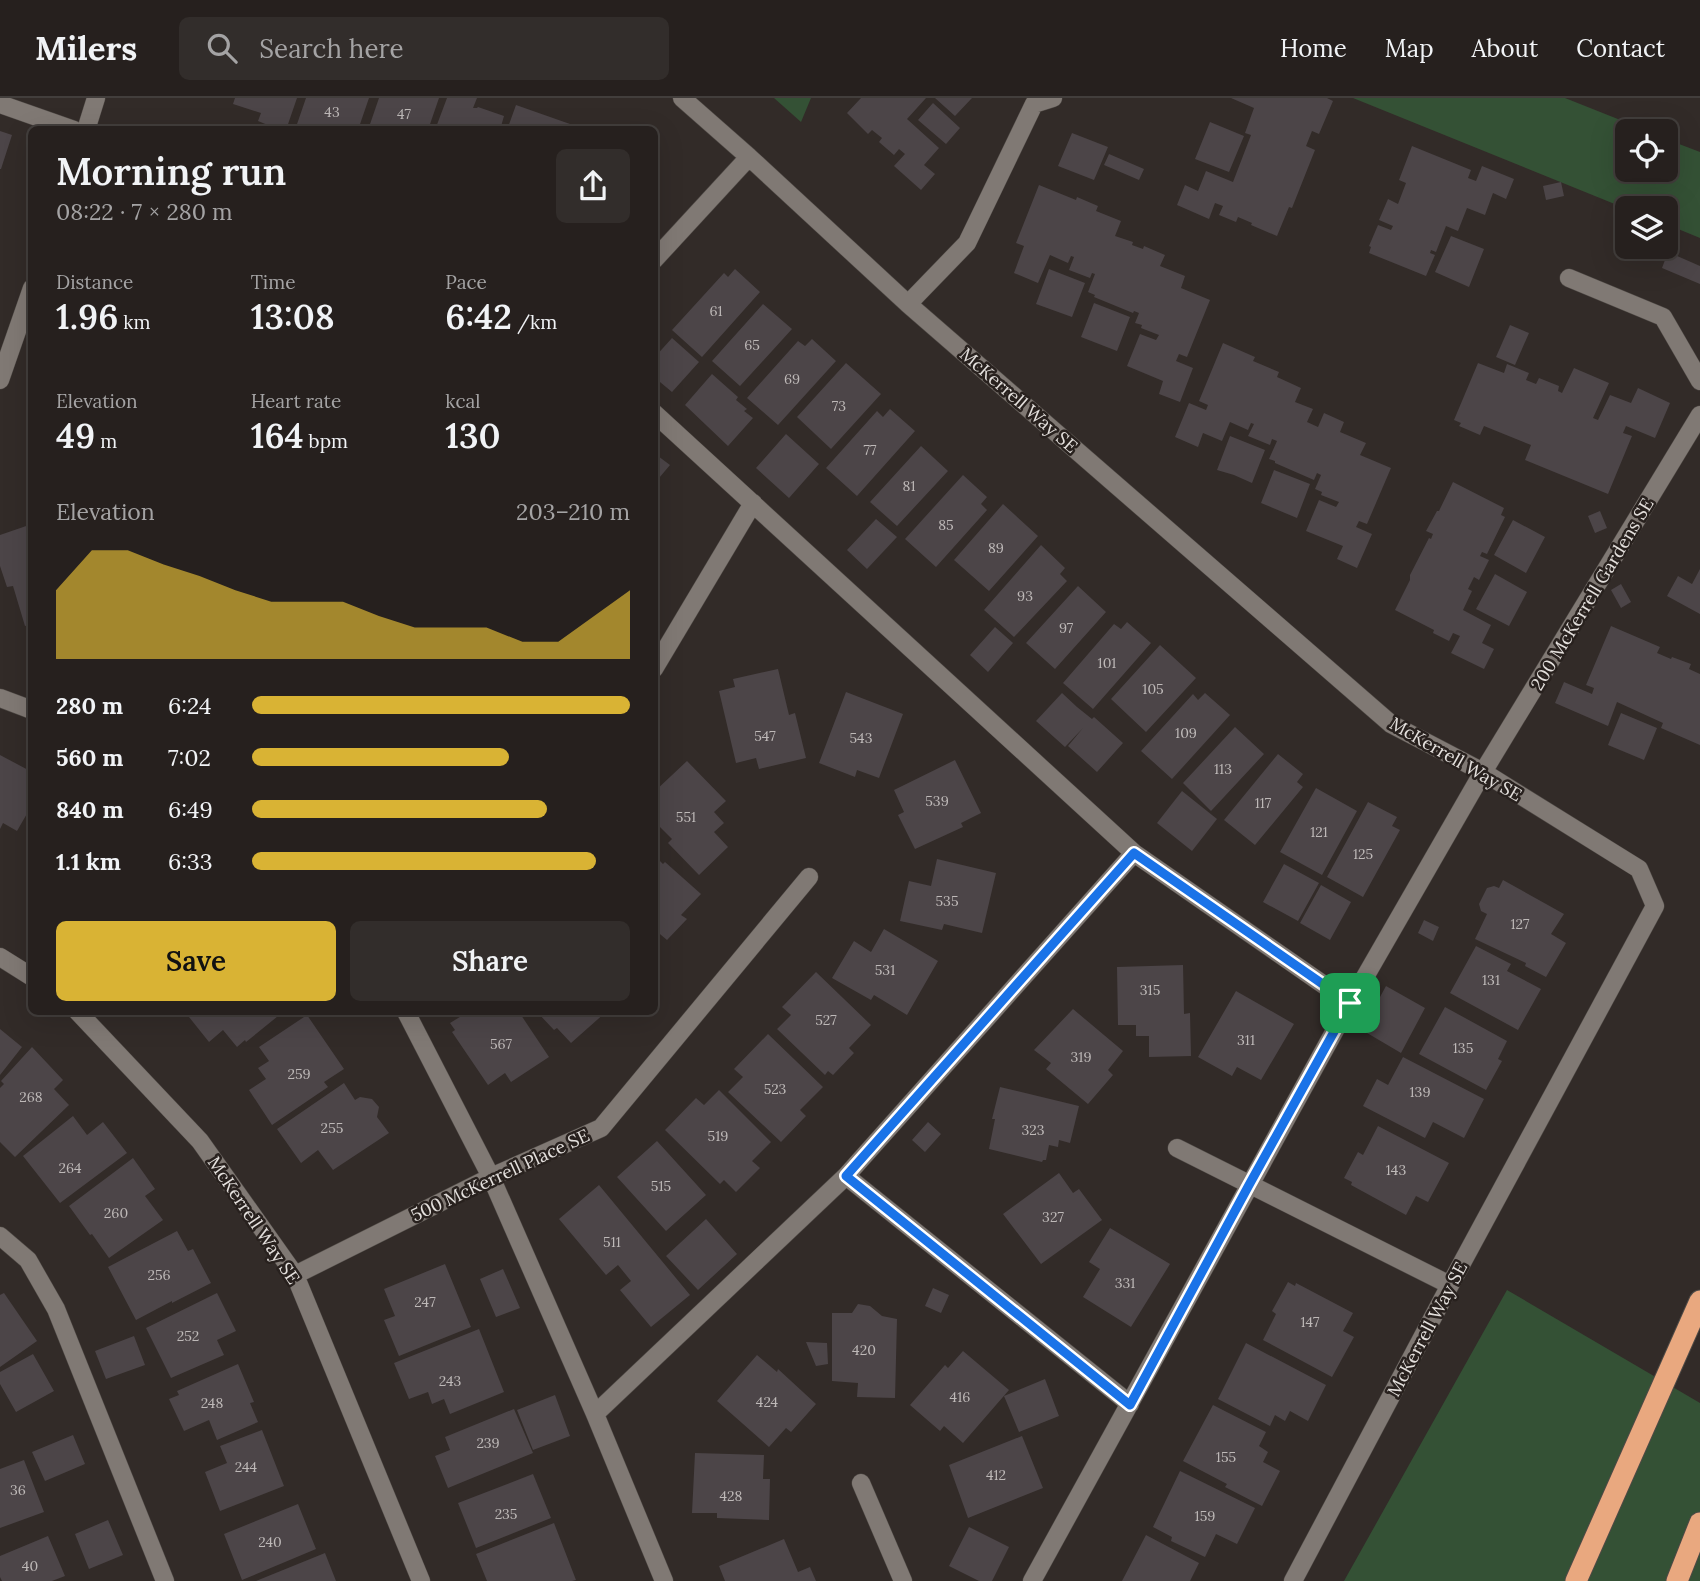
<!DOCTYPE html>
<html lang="en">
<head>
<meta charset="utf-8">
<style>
	:root { --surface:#26201e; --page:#322d2b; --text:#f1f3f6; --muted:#a4a3a4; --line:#423e3c; --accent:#d9b334 }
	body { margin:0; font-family:Lora,serif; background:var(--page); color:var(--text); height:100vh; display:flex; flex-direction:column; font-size:26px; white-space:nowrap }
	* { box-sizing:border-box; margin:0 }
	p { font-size:23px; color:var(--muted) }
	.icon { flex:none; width:38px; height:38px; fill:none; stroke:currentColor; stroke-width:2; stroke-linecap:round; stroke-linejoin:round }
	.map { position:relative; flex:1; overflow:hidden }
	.side { position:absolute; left:28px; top:28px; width:630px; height:889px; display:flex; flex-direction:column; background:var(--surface); border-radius:10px; box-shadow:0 7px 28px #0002,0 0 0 2px var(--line) }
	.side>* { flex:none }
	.controls { position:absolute; left:1615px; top:21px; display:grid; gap:14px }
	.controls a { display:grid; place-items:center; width:63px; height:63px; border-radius:10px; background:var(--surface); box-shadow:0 7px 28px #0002,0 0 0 2px var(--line); font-size:35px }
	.pin { position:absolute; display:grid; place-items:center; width:60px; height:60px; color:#fff; margin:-30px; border-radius:14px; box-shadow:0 4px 10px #0006 }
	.round { display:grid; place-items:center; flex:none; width:74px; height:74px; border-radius:10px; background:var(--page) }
	.headline { display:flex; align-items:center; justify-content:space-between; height:119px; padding:0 28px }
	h1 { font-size:38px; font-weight:600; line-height:52px }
	.figures { display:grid; grid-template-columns:repeat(3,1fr); gap:10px; height:119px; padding:7px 28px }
	.figures div { display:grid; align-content:center }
	.figures b { font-size:35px; font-weight:600 }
	.figures small { font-size:19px; font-weight:400 }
	.figures p { font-size:19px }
	.chart { height:196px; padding:14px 28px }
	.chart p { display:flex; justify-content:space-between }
	.chart svg { width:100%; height:126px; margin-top:7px; fill:var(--accent); opacity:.7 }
	.button { display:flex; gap:14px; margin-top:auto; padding:14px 28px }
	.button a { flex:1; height:80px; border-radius:10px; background:var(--accent); color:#111; font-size:28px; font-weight:600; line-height:80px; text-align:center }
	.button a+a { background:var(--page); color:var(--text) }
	ul { padding:0 28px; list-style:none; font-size:23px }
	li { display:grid; grid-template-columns:112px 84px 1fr; align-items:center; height:52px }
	li i { height:18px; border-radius:9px; background:var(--accent) }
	header { display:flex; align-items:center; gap:42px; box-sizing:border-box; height:98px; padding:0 35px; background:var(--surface); border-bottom:2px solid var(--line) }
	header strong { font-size:33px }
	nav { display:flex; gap:38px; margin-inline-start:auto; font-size:24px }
	.search { width:490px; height:63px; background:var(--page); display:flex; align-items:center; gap:18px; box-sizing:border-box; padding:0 24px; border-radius:10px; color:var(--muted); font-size:26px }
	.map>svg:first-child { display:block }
	.green { fill:#345135 }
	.building { fill:#4c4548 }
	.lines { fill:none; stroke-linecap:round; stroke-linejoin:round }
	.minor-casing { stroke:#4e4945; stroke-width:19 }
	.highway-casing { stroke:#4e4945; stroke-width:23 }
	.minor { stroke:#807974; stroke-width:18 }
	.highway { stroke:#e9a87f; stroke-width:21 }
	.route-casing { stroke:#fff; stroke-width:14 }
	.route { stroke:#1a73e8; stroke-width:9 }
	.labels { text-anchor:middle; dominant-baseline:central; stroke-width:5; stroke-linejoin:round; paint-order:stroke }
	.number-label { font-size:14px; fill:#beb9b8 }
	.street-label { font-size:18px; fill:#e4e0dd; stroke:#28211e }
</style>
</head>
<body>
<header>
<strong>Milers</strong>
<div class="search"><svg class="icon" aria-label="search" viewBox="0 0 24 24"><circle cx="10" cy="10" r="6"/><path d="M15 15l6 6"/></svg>Search here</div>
<nav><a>Home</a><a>Map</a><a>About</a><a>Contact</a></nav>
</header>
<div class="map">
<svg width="1700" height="1483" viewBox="0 0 1700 1483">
	<rect width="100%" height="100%" fill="#322b28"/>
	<path class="green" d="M774,0h37l-10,24z
		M1353,0h212l83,33h-20v39h38v-31l34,13v86l-34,-14v-16l-39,1z
		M1507,1192l193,113v178h-356z"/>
	<path class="building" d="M235,0h62l-11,32h-6l-22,-9 3,-8 -28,-9z
		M306,0h63l-11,32h-53l-9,-3z
		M379,0h60l-11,32h-60z
		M447,0h30l-4,10h4l1,-1 26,9 -4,14h-65z
		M861,0h65l-19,21 32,29 -15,17 11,9 -14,16 -27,-24 11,-12 -6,-5 -5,6 -15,-13 3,-4 -10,-8 -4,4 -21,-21z
		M935,0h37l-17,18z
		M1231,0h96l6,3 -14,33 -7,-3 -6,15 9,4 -23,58 -3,-1 -12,29 -26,-11 1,-2 -14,-6 -2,5 -17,-7 4,-9 -8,-3 -6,16 -32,-14 8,-20 13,6 8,-20 27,11 18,-47 -6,-2 9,-25z
		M933,5l27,25 -14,16 -28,-24z
		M516,7l54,19 -2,6h-61z
		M1210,24l34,14 -15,36 -34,-13z
		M0,33l12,4 -11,34h-1z
		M1072,35l36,14 -14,33 -36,-14z
		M1412,48l59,24 -3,8 8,3 6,-15 32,13 -8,20 -13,-6 -8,22 -18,-7 -9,23 -12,-5 -10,26 -5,-2 -1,3 5,2 -9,21 -57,-23 2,-6 -2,-1 9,-21 13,5 2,-4 -14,-6 9,-21 10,5 8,-21 -7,-3z
		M1109,56l35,15 -5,11 -35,-15z
		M1561,84l3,14 -18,4 -3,-14z
		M1039,87l37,15 1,-3 21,9 -2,5 25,10 -6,15 18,6 -1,3 11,4 1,-3 21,9 -5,11 25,10 -4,12 29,12 -23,57 -8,-3 -3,7 17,7 -13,34 -21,-8 4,-13 -36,-15 13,-32 16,6 3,-5 -18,-7 1,-3 -7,-2 4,-10 -5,-2 -1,2 -39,-16 1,-2 -7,-3 7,-18 -3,-1 -2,5 -21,-8 5,-13 -3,-1 -3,7 -18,-8 -12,28 -24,-10 10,-27 -8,-3z
		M1451,138l33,13 -15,38 -34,-15z
		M1668,154l32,14v18l-38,-16z
		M735,171l25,23 -58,65 -30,-27 52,-57 4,4z
		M1049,171l36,14 -13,34 -36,-13z
		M1094,205l36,14 -13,34 -36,-14z
		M763,206l29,25 -52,57 -28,-25z
		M1510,227l19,8 -14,32 -19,-8z
		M672,240l27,24 -27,30 -18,-15v-19z
		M812,241l24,22 -58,64 -31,-27 51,-57 7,5z
		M1223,245l32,14 -2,4 26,11 -2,5 24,11 -6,14 18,7 -6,13 11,5 6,-14 20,9 -4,10 26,11 -6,12 31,13 -24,56 -8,-3 -3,6 16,7 -15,34 -20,-9 6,-13 -37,-15 13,-31 17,7 3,-5 -18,-7 1,-3 -7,-3 6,-14 -4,-2 -3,7 -39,-17v-2l-6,-2 8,-18 -5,-2 -2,6 -22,-9 6,-12 -3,-1 -3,7 -18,-8 -8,19 -19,-8 -5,14 -23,-10 14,-34 17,7 2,-5 -9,-4z
		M846,265l35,31 -50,55 -34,-32z
		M1478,265l26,10 3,-9 22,9 -3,7 10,4 3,-6 20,8 -1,5 4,2 12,-25 35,15 -16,35 5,2 12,-25 21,8 7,-15 32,15 -15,35 -29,-12 -3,7 9,3 -24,58 -83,-34 6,-15 -47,-19 -4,9 -21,-9 2,-3 -7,-3z
		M712,276l26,23 -2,3 11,9 -3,2 9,7 -25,28 -43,-41z
		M890,311l25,22 -58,65 -31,-28 51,-57 6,6z
		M786,336l33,30 -30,34 -33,-30z
		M1230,338l35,14 -13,33 -18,-8 -17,-5z
		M921,348l27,25 -51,55 -27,-24z
		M654,355l16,12 -16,19z
		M1274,372l36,14 -13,34 -36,-15z
		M963,377l24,22 -6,7 6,6 -51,57 -31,-28z
		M1453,384l51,26 -3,7 4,2 -18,37 -5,-2 -2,4 9,4 -10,20 -5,-3 -6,12 4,2 -9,19 28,15 -9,18 12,6 -10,20 -33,-16 9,-17 -7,-3 -4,8 -16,-8 1,-3 -39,-20 15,-30v-5l19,-37 2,1 2,-5 -7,-3 11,-20h2z
		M1003,406l35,32 -49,55 -35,-31z
		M1600,413l7,17 -12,5 -7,-17z
		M876,421l21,18 -30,32 -20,-19z
		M1513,422l32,17 -19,36 -32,-18z
		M32,426v100l-7,2 -12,-40 -6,1 -7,-21v-31z
		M1041,447l24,23 -5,6 7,7 -53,56 -30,-27z
		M1700,471v45l-33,-18 11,-20 14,8z
		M1495,476l32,18 -18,34 -33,-17z
		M1621,486l10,18 -10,6 -10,-18z
		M1078,488l28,26 -51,57 -29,-26z
		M1127,524l24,21 -58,66 -30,-26 51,-59 7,5z
		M1611,528l49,21 -3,6 14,6 1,-2 19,7 -2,5 11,5v71l-39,-17 2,-5 -46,-21 -9,24 -53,-23 9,-21 28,12 2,-6 -8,-3z
		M995,529l18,16 -25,29 -18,-17z
		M1160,547l36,33 -50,54 -35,-33z
		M778,571l11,46 6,-2 11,45 -47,11 -3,-11 -20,5 -17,-72 16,-4 -2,-8z
		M846,594l57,22 -24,64 -22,-8 -2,7 -36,-14z
		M1062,595l15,14 15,12 2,-2 29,26 -26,29 -29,-26 15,-18 -18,19 -29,-26z
		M1205,595l25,22 -58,64 -31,-28 52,-57 5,6z
		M1621,615l36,15 -13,32 -36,-15z
		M1235,629l29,27 -53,57 -28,-28z
		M1278,656l25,20 -6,8 6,5 -48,58 -31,-25z
		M0,657l32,17v33l-15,26 -14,-8 -3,6z
		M955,662l26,53 -20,10 2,4 -48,22 -17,-34 6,-3 -10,-22z
		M687,663l39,40 -12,11 10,11 -10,9 14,15 -29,28 -31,-32 4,-4 -18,-18v-29z
		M1316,690l41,23 -35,64 -42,-23z
		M1182,693l35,28 -25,32 -35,-28z
		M1368,704l29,15 -5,9 8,4 -37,67 -36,-20z
		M654,757l9,9 2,-2 36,32 -20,21 6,4 -20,21 -13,-11z
		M937,761l59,14 -14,60 -38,-9 -2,6 -42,-9 9,-40 22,5z
		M1284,766l35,19 -21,38 -35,-19z
		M1503,782l61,34 -13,20 15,9 -20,34 -21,-11 1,-3 -51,-24 12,-25 -6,-3 -2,-7 8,-16 7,-2 5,2z
		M1321,787l30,17 -21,38 -30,-17z
		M1424,822l15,7 -6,14 -15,-8z
		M884,831l54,32 -31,54 -33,-20 -3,5 -39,-22 22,-37 17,11z
		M1476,848l35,18 -4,7 34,18 -23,41 -68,-37z
		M1183,867l1,49 6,-1 1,43 -42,1v-21h-13v-11h-18l-1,-58z
		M816,874l55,53 -22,23 5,5 -21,22 -5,-4 -3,4 -48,-46 14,-14 -9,-8z
		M1386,888l39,22 -24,45 -39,-23z
		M1236,893l58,33 -33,56 -24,-13 -5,9 -34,-19z
		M1445,909l62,34 -9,18 4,2 -16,29 -67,-36z
		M1073,911l50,42 -15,19 5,5 -25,29 -42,-35 5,-6 -17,-13z
		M185,914h98l-37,30 -1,-2 -8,7 -14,-17 -14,12z
		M468,914h51l30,45 -38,25 -6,-9 -17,12 -36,-53 3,-2 -5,-7z
		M537,914h69l-35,31 -14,-15 -3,2z
		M307,917l37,54 -20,13 4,5 -56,38 -23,-35 17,-11 -8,-11 11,-7 -10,-14z
		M0,931l22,18 -22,28z
		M768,936l55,53 -23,23 6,6 -25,26 -53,-50 15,-15 -9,-8z
		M32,949l31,33 -9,9 15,16 -54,52 -15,-15v-54l4,-4 -3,-3z
		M1403,959l81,42 -20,39 -31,-16 -8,16 -62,-32 14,-27 11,6z
		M344,985l11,17 5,-3 12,2 7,8 -2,10 12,16 -56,37 -15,-20 -17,13 -24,-34z
		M1000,989l79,19 -9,37 -11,-3 -1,7 -9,-2 -3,15h-3l-1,2 -53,-13 6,-30h-3z
		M719,992l52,52 -19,19 8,7 -24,24 -12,-12 -4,4 -55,-54 31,-32 8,7z
		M73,1018l14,19 16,-13 24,31 -67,50 -37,-47z
		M928,1024l13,12 -16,18 -13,-12z
		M1378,1028l71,37 -21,39 -12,-6 -10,19 -55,-30 1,-3 -8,-4 14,-26 5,3z
		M657,1043l49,54 -40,36 -49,-54z
		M133,1060l22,31 -10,7 18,24 -54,38 -17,-24 -2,1 -21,-29z
		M1059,1075l14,20 6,-4 23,31 -61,44 -38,-50z
		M599,1087l91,110 -39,32 -31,-37 11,-9 -13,-16 -12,10 -47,-56z
		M706,1121l31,35 -39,36 -32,-34z
		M1110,1130l60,36 -39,63 -48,-30 17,-28 -11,-7z
		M177,1133l11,20 5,-2 18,34 -39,20v-2l-36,19 -28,-53z
		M445,1166l26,63 -72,29 -15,-36 11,-4 -11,-27z
		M503,1171l17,39 -24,9 -16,-38z
		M1288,1184l7,4 1,-3 57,30 -10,18 11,6 -22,40 -69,-37 13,-26 -4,-3z
		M933,1190l16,7 -8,18 -16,-7z
		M4,1195l33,48 -37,26v-72z
		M217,1195l19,38 -19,9 7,15 -53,23 -25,-50z
		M858,1206l12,2 12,10 15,3 -2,79 -38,-1 1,-14 -26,-2v-68h20z
		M479,1231l25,63 -54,22 -6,-15 -12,5 -4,-12 -19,7 -15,-36z
		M134,1238l11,29 -39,14 -11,-28z
		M806,1244l21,1 1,21 -12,2z
		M1246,1245l80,42 -18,36 -18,-10 -5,10 -10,-6 -5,11 -52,-27z
		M963,1253l46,39 -46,53 -19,-17 -4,5 -30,-26 35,-40 3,3z
		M33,1256l21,37 -38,21 -16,-28v-12z
		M757,1257l20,17 1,-3 38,35 -25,28 -5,-4 -17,19 -52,-46z
		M238,1266l16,38 -4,1 8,19 -41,18 -8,-20 -25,11 -15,-32 10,-4 -2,-4z
		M1045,1281l14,37 -40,16 -15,-36z
		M555,1297l15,41 -37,14 -16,-40z
		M1213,1307l53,27 -7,14 9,6 -5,10 17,9 -18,35 -37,-19 2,-3 -44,-23z
		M514,1311l19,44 -85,35 -13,-32 15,-6 -5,-13z
		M262,1332l22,56 -64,25 -15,-39 22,-9 -7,-17z
		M73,1337l12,29 -40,17 -13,-29z
		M1022,1338l21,52 -75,30 -19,-53z
		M695,1355l69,2 -1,24h7l-1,41 -52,-2v-5h-25z
		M24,1362l20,52 -44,16v-59z
		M1180,1373l75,37 -18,36 -21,-10 -11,23 -34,-16 1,-4 -19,-10z
		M533,1376l18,44 -75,30 -18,-45z
		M298,1406l18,45 -74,31 -18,-46z
		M108,1422l15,35 -34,14 -14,-35z
		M554,1425l22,57 -4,1h-85l-11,-27z
		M969,1429l40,20 -17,34h-13l-30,-15z
		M1146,1437l53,28 -9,18h-68z
		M48,1438l17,40 -13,5h-50l-2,-4v-21z
		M784,1441l14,33 12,-5 6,14h-91l-6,-15z
		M325,1455l11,28h-80z"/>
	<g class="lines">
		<defs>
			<path id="minor" d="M682,0l67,59 159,147 483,420 92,48 156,97 16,37 -205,379 -157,296
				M0,6l74,26
				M86,32l10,-32
				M654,162l95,-103
				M1569,180l94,39 37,64
				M908,206l59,-61 67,-139 19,-6
				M0,282l32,-92
				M654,315l480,440 216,150
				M654,571l99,-166
				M0,600l32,12
				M0,859l32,20
				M78,914l122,129 95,134 126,306
				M406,914l85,165 104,237 69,167
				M1177,1050l273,137
				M846,1078l284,228
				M0,1138l28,24 28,49 109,272
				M295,1177l196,-98 110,-49 208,-251
				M595,1316l251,-238 288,-323
				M861,1385l42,98
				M1032,1483l318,-578 133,-231 217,-357"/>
			<path id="highway" d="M1576,1483l124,-280
				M1677,1483l23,-58"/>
		</defs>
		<use href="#minor" class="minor-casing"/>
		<use href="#highway" class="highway-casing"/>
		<use href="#minor" class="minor"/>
		<use href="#highway" class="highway"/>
	</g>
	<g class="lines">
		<defs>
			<path id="route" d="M1134,755l216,150 -101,182 -119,220 -284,-229z"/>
		</defs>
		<use href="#route" class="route-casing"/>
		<use href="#route" class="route"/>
	</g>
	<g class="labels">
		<g class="number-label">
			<text x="332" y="14">43</text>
			<text x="404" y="16">47</text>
			<text x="716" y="213">61</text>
			<text x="752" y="247">65</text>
			<text x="792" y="281">69</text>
			<text x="839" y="308">73</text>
			<text x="870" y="352">77</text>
			<text x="909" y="388">81</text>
			<text x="946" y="427">85</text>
			<text x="996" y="450">89</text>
			<text x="1025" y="498">93</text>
			<text x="1066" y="530">97</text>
			<text x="1107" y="565">101</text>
			<text x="1153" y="591">105</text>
			<text x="1186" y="635">109</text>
			<text x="765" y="638">547</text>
			<text x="861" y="640">543</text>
			<text x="1223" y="671">113</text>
			<text x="937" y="703">539</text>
			<text x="1263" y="705">117</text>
			<text x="686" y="719">551</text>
			<text x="1319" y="734">121</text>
			<text x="1363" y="756">125</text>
			<text x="947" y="803">535</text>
			<text x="1520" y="826">127</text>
			<text x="885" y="872">531</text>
			<text x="1491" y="882">131</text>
			<text x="1150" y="892">315</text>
			<text x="826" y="922">527</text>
			<text x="1246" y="942">311</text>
			<text x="501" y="946">567</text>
			<text x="1463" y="950">135</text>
			<text x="1081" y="959">319</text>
			<text x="299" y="976">259</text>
			<text x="775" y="991">523</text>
			<text x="1420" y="994">139</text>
			<text x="31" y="999">268</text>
			<text x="332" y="1030">255</text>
			<text x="1033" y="1032">323</text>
			<text x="718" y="1038">519</text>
			<text x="70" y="1070">264</text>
			<text x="1396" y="1072">143</text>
			<text x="661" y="1088">515</text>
			<text x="116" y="1115">260</text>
			<text x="1053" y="1119">327</text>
			<text x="612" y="1144">511</text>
			<text x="159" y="1177">256</text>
			<text x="1125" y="1185">331</text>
			<text x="425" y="1204">247</text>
			<text x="1310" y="1224">147</text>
			<text x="188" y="1238">252</text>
			<text x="864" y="1252">420</text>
			<text x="450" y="1283">243</text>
			<text x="960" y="1299">416</text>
			<text x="767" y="1304">424</text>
			<text x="212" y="1305">248</text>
			<text x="488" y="1345">239</text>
			<text x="1226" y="1359">155</text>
			<text x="246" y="1369">244</text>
			<text x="996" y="1377">412</text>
			<text x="18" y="1392">36</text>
			<text x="731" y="1398">428</text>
			<text x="506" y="1416">235</text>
			<text x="1205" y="1418">159</text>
			<text x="270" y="1444">240</text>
			<text x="30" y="1468">40</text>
		</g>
		<g class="street-label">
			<text transform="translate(1019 302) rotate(41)">McKerrell Way SE</text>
			<text transform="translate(1592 496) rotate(-59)">200 McKerrell Gardens SE</text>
			<text transform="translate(1456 661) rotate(30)">McKerrell Way SE</text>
			<text transform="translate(500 1077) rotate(-25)">500 McKerrell Place SE</text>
			<text transform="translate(254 1122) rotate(56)">McKerrell Way SE</text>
			<text transform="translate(1427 1231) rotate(-62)">McKerrell Way SE</text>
		</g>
	</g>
</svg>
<div class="controls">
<a><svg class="icon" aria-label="locate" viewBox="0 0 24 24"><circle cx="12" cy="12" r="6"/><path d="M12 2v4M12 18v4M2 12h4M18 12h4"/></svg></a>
<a><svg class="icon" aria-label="layers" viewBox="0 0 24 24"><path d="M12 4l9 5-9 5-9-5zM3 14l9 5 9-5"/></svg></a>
</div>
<div class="pin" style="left:1350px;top:905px;background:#1e9e55"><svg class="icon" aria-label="arrive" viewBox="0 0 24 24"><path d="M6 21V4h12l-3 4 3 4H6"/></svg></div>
<section class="side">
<div class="headline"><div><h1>Morning run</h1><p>08:22 · 7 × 280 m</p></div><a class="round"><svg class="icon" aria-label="share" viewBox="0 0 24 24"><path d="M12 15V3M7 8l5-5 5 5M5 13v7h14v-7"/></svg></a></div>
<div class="figures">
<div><p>Distance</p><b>1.96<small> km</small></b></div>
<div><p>Time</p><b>13:08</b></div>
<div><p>Pace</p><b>6:42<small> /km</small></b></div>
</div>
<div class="figures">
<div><p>Elevation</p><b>49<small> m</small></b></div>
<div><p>Heart rate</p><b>164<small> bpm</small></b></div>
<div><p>kcal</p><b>130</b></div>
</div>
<div class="chart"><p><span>Elevation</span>203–210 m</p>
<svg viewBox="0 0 160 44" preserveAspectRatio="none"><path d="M0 44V20L10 6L20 6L30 11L40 15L50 20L60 24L70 24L80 24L90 29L100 33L110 33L120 33L130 38L140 38L150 29L160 20V44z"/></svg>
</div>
<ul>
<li><b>280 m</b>6:24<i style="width:100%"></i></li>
<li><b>560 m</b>7:02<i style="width:68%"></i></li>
<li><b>840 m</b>6:49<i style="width:78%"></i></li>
<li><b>1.1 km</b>6:33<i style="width:91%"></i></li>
</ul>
<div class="button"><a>Save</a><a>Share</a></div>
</section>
</div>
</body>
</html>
